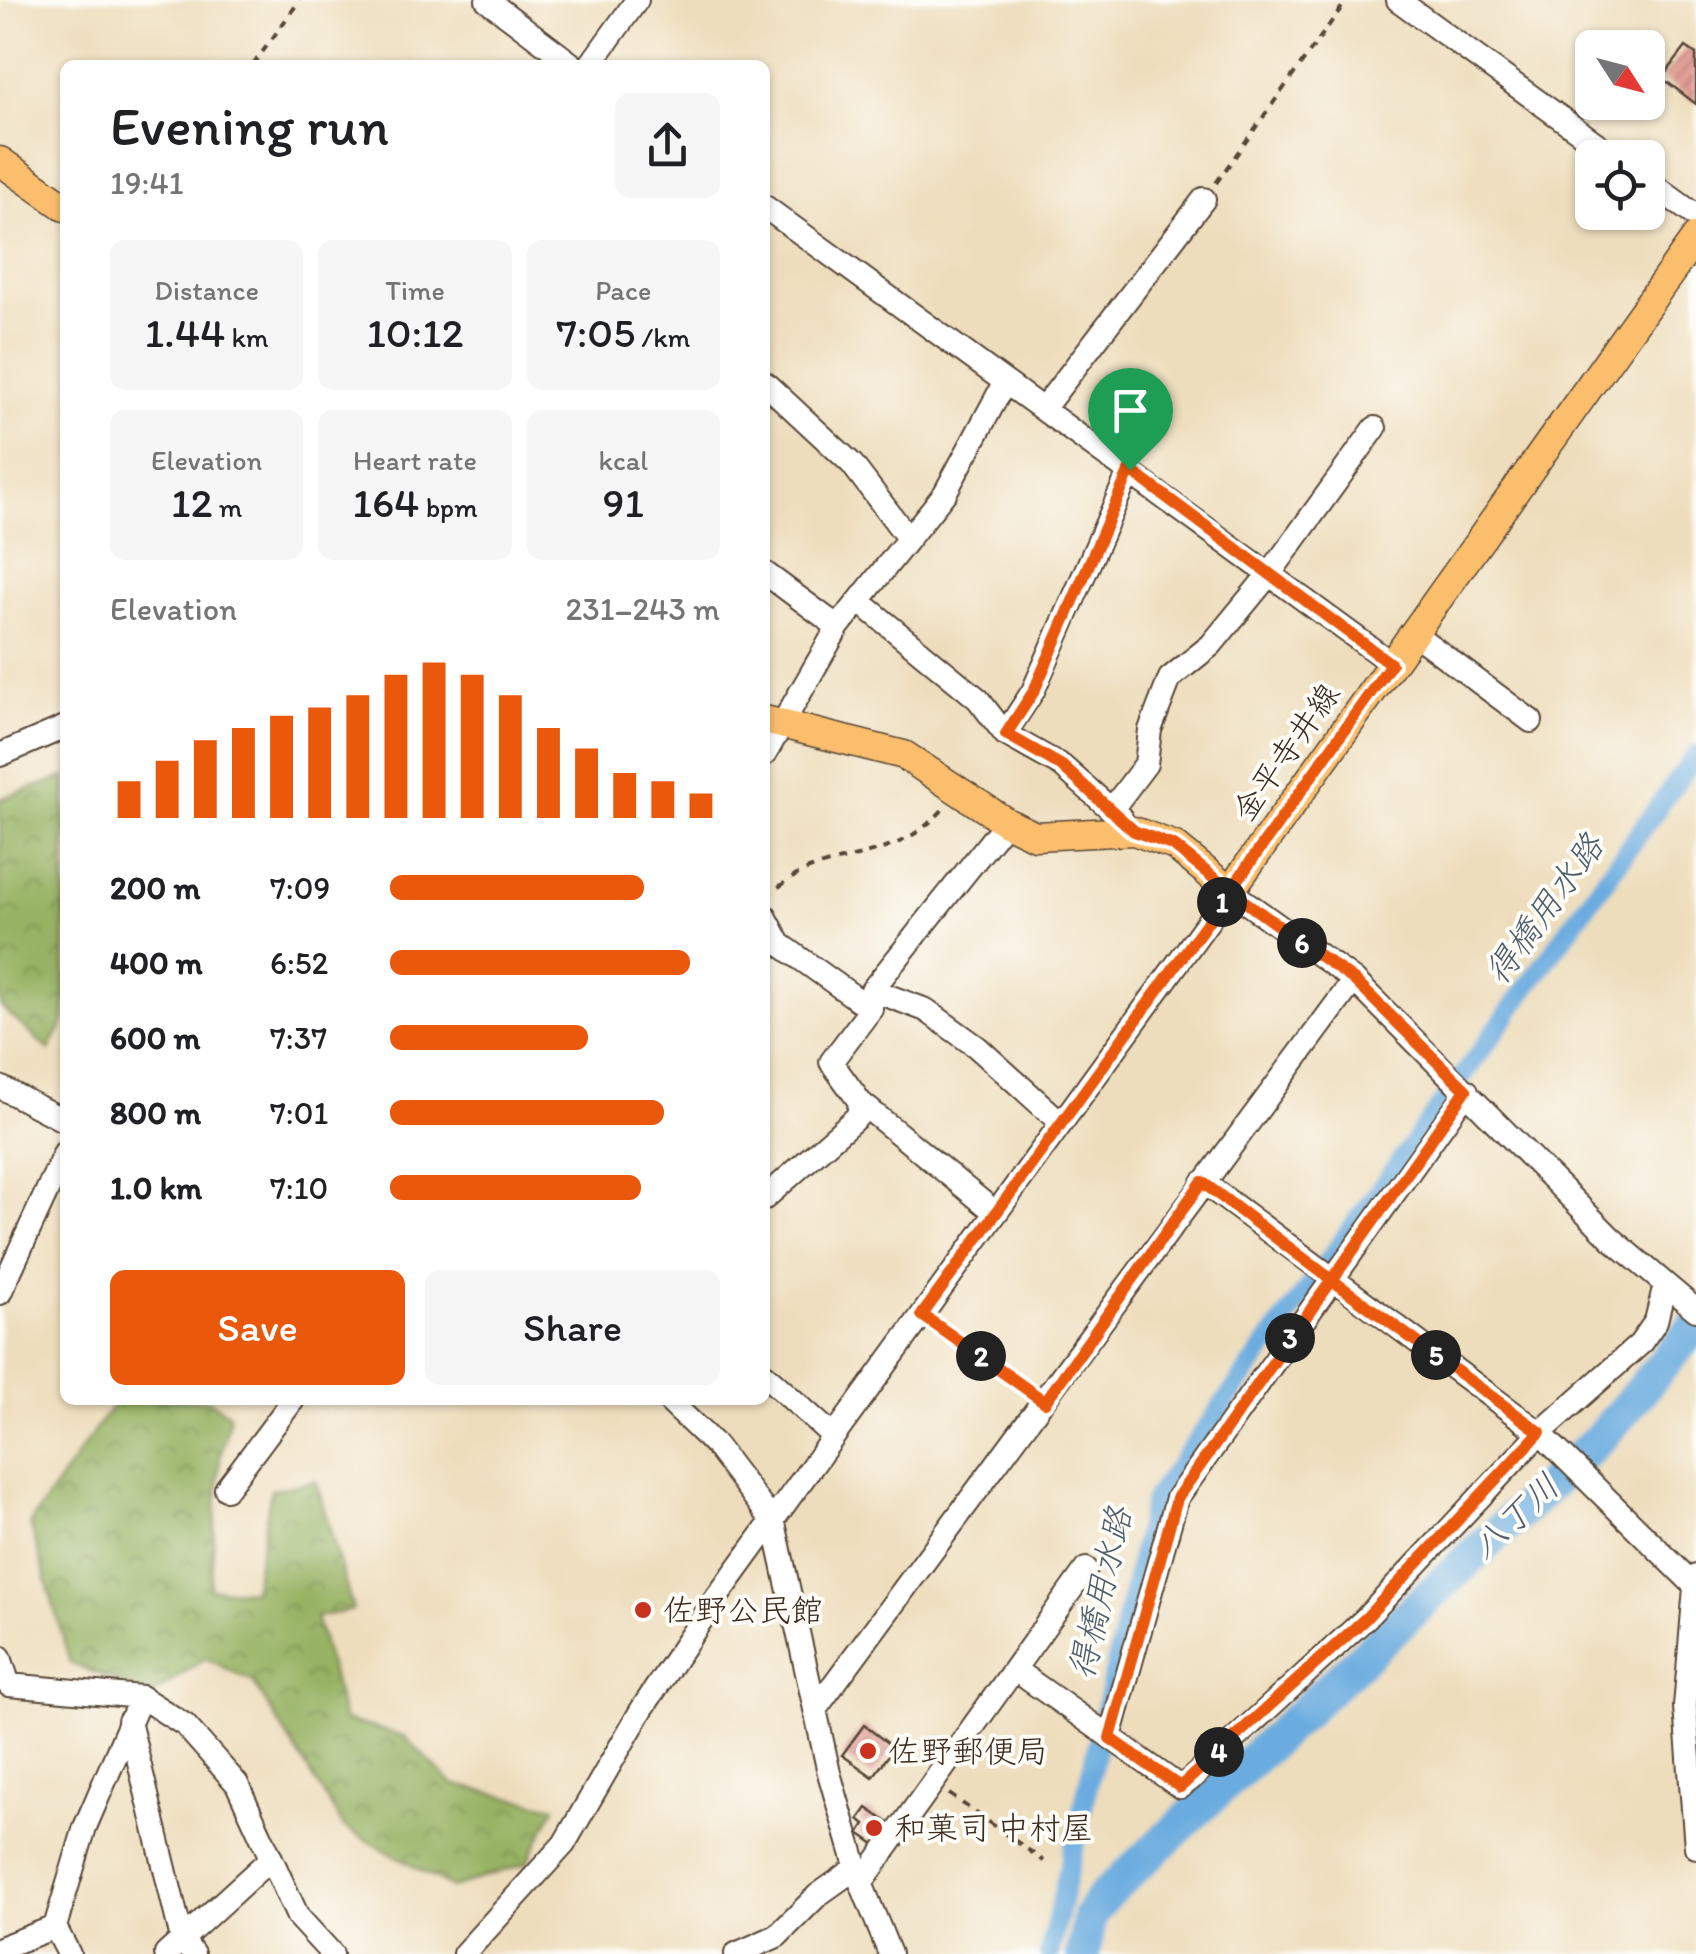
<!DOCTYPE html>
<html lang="en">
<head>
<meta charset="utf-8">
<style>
	:root { --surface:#fff; --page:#f6f6f6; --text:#202124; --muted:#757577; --accent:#ea580c }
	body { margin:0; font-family:Itim,"Klee One",sans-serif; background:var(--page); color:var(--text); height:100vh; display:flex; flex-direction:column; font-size:38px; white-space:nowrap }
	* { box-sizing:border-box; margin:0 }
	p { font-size:32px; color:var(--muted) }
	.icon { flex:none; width:55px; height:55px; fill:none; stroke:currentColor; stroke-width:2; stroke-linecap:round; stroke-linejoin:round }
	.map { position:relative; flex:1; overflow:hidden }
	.panel { position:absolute; left:60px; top:60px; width:710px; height:1345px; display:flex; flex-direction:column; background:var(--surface); border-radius:15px; box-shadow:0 2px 8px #0004 }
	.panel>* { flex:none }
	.needle { width:65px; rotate:126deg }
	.controls { position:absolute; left:1575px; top:30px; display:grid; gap:20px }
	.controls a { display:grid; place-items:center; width:90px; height:90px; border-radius:15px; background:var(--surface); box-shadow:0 2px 8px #0004; font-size:50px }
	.pin { position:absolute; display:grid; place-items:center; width:85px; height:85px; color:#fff; margin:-102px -42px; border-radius:50% 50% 50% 0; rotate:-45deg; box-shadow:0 0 10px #0007 }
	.pin .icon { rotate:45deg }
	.km { position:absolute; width:50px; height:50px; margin:-25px; border-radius:50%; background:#222; color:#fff; font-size:28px; line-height:50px; text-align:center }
	.round { display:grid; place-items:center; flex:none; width:105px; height:105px; border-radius:15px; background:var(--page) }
	.headline { display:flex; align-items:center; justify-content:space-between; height:170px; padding:0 50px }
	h1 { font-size:55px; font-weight:600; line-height:75px }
	.metrics { display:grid; grid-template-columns:repeat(3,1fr); gap:15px; height:170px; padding:10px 50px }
	.metrics div { display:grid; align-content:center; border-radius:15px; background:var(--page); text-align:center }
	.metrics b { font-size:42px; font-weight:600 }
	.metrics small { font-size:28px; font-weight:400 }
	.metrics p { font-size:28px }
	.chart { height:280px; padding:20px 50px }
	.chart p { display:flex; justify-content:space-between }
	.chart svg { width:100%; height:180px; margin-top:10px; stroke:var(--accent); stroke-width:6 }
	.primary-button { display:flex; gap:20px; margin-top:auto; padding:20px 50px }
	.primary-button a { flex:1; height:115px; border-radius:15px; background:var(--accent); color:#fff; font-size:40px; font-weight:600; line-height:115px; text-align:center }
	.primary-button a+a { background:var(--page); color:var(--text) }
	ul { padding:0 50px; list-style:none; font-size:32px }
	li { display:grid; grid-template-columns:160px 120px 1fr; align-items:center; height:75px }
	li i { height:25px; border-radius:12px; background:var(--accent) }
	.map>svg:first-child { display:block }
	.forest { fill:url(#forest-crowns); stroke:#696e40; stroke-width:2.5 }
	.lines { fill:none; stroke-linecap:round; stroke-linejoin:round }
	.canal { stroke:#6bacdf; stroke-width:20 }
	.river { stroke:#6bacdf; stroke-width:35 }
	.building { fill:url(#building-hatch) }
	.minor-casing { stroke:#564536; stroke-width:26 }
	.major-casing { stroke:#564536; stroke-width:31 }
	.path { stroke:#564536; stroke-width:4; stroke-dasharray:8 8; stroke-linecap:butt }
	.minor { stroke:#fff; stroke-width:22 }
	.major { stroke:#fabe6d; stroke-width:28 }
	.route-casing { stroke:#fff; stroke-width:20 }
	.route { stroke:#ea580c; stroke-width:12 }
	.poi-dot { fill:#c8321e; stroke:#fdfcf7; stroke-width:4 }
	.labels { text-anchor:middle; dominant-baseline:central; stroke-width:8; stroke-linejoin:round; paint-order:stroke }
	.street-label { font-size:32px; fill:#3b2a1e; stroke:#fdfcf7 }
	.poi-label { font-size:32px; fill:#3b2a1e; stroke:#fdfcf7; text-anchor:start }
	.water-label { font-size:35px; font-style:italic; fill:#4e5e6b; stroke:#fdfcf7 }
</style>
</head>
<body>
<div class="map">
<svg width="1696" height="1954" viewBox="0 0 1696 1954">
	<defs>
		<pattern id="forest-crowns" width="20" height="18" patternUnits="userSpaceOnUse" patternTransform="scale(2.5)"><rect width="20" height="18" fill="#97b263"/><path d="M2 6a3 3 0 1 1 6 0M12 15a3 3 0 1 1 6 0" fill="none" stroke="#7c9151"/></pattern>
		<pattern id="building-hatch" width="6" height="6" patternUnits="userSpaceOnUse" patternTransform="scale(2.5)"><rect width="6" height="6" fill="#e19891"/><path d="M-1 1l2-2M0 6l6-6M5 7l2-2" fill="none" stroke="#b87c76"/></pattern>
	</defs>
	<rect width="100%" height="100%" fill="#fdfcf7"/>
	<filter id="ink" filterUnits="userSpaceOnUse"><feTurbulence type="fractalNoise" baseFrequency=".01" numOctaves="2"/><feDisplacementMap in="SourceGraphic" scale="20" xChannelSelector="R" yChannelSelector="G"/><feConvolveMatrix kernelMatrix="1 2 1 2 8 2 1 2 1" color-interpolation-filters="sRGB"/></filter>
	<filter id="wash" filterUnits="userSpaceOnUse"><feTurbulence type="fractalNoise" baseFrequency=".0048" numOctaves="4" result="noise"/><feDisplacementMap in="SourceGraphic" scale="40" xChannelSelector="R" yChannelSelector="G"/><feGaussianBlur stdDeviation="2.25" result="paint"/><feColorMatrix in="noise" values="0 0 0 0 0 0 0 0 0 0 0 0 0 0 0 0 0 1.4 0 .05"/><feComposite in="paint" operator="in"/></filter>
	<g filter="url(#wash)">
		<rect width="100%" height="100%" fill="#eeddbc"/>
		<path class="forest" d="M65,777v242l-16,31 -49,-44v-207z
			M116,1400h93l21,15 -10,43 -10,131 43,2 18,-101 45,-9 37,129 -37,7 28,103 60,16 48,48 103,23 -28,56 -75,25 -108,-61 -91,-145 -48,-24 -53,37 -82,-32 -40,-140z"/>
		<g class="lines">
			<path class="canal" d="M1049,1954l105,-454 542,-745"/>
			<path class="river" d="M1083,1954l7,-39 14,-19 498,-460 94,-111"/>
		</g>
		<g id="blocks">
			<path class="building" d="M1686,47l10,7v50l-34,-26z
				M864,1725l30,23 -21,29 -31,-22z
				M867,1808l23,16 -15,20 -16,-11 6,-9 -6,-5z"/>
		</g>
	</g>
	<g filter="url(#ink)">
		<use href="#blocks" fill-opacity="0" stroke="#564536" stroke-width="2.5"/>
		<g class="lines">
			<defs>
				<path id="minor" d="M487,0l86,65
					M1398,0l218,158
					M590,65l47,-65
					M1648,181l48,35
					M765,207l626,456
					M765,383l87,81 56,74
					M1043,409l161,-210
					M765,573l73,54
					M859,601l119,98 27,35 57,32 59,52
					M1412,632l119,89
					M1005,734l28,-43 97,-221
					M765,754l73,-127 107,-134 60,-111
					M0,755l65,-28
					M1112,809l34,-45 4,-34 20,-52 41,-33 60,-73 104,-144
					M765,916l15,28 91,65
					M872,990l54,20 51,37 83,75
					M0,1087l65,34
					M860,1102l136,111
					M1203,1182l337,251 156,154
					M765,1198l93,-82 2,-14 -29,-40 40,-53 1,-19 134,-168
					M1665,1284l31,26
					M0,1293l65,-141
					M765,1375l68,61
					M668,1400l47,45 59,78 55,250 32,110 29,71
					M226,1489l67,-89
					M1696,1575l-11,132 11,140
					M0,1657l9,28 132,12 44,28 52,59 61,133 34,37
					M1015,1670l95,67
					M817,1707l537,-727
					M129,1721l53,218 11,15
					M861,1883l225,-314
					M0,1948l55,-21
					M69,1954l-14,-27 30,-100 56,-130
					M166,1954l103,-94
					M464,1954l100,-110 78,-135 70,-105 518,-713 124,89 258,259 53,45 -9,37 -16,23 -100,89 -174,185 -175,161 -11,8 -70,-50 67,-239 290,-407
					M736,1954l41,-18 41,-41 38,-27"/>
				<path id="major" d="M0,161l65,46
					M765,720l139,35 102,67 29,14 99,-5 41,15 55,45 466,-654"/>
			</defs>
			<use href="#minor" class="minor-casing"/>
			<use href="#major" class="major-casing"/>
			<path class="path" d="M253,65l47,-65
				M1216,183l131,-183
				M765,896c15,-9 31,-23 47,-28 54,-17 93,-15 133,-61
				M938,1326l91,64
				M949,1794l95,67"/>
			<use href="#minor" class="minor"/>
			<use href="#major" class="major"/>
		</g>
	</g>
	<g class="lines" filter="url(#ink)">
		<defs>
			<path id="route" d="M1130,470l-96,221 -28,43 56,32 72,65 40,15 56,45 -308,424 123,87 157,-220 130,98 -155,218 -67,240 70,49 186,-169 174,-186 -208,-152 134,-190 -112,-110 -124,-89 161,-227 -261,-194"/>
		</defs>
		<use href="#route" class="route-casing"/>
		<use href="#route" class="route"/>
	</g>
	<g class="poi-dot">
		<circle cx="643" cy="1610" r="10"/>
		<circle cx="868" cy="1751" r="10"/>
		<circle cx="874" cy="1828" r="10"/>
	</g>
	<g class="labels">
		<g class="street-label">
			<text transform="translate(1286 752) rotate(-55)">金平寺井線</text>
		</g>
		<g class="poi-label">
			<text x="663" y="1610">佐野公民館</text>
			<text x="888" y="1751">佐野郵便局</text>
			<text x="894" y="1828">和菓司 中村屋</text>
		</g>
		<g class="water-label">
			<text transform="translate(1544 909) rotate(-54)">得橋用水路</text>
			<text transform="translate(1515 1516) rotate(-43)">八丁川</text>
			<text transform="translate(1100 1593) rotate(-77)">得橋用水路</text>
		</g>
	</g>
</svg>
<div class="controls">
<a><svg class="needle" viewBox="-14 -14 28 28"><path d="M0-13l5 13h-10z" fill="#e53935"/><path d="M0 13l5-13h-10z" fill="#757577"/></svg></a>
<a><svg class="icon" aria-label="locate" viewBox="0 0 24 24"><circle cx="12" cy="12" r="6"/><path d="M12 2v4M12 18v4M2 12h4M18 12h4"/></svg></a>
</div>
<div class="pin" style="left:1130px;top:470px;background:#1e9e55"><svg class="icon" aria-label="arrive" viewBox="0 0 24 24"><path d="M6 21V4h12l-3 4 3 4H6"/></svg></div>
<b class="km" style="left:1222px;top:902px">1</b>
<b class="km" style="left:981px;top:1356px">2</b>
<b class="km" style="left:1290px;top:1338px">3</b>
<b class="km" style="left:1219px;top:1752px">4</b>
<b class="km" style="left:1436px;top:1355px">5</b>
<b class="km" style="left:1302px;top:943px">6</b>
<section class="panel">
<div class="headline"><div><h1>Evening run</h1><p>19:41</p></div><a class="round"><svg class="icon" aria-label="share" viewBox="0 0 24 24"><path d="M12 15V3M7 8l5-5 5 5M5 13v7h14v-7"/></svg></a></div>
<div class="metrics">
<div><p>Distance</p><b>1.44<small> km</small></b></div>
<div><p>Time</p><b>10:12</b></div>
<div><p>Pace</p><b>7:05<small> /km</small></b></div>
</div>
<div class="metrics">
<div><p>Elevation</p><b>12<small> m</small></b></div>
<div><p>Heart rate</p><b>164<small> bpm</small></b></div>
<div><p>kcal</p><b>91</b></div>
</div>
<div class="chart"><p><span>Elevation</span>231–243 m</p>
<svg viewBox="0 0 160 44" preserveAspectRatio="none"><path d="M5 44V35M15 44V30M25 44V25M35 44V22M45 44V19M55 44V17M65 44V14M75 44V9M85 44V6M95 44V9M105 44V14M115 44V22M125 44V27M135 44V33M145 44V35M155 44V38"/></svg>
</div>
<ul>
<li><b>200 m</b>7:09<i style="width:77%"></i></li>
<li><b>400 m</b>6:52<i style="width:91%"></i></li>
<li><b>600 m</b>7:37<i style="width:60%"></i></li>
<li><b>800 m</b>7:01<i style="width:83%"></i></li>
<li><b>1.0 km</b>7:10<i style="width:76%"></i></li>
</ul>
<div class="primary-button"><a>Save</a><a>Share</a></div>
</section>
</div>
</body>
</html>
